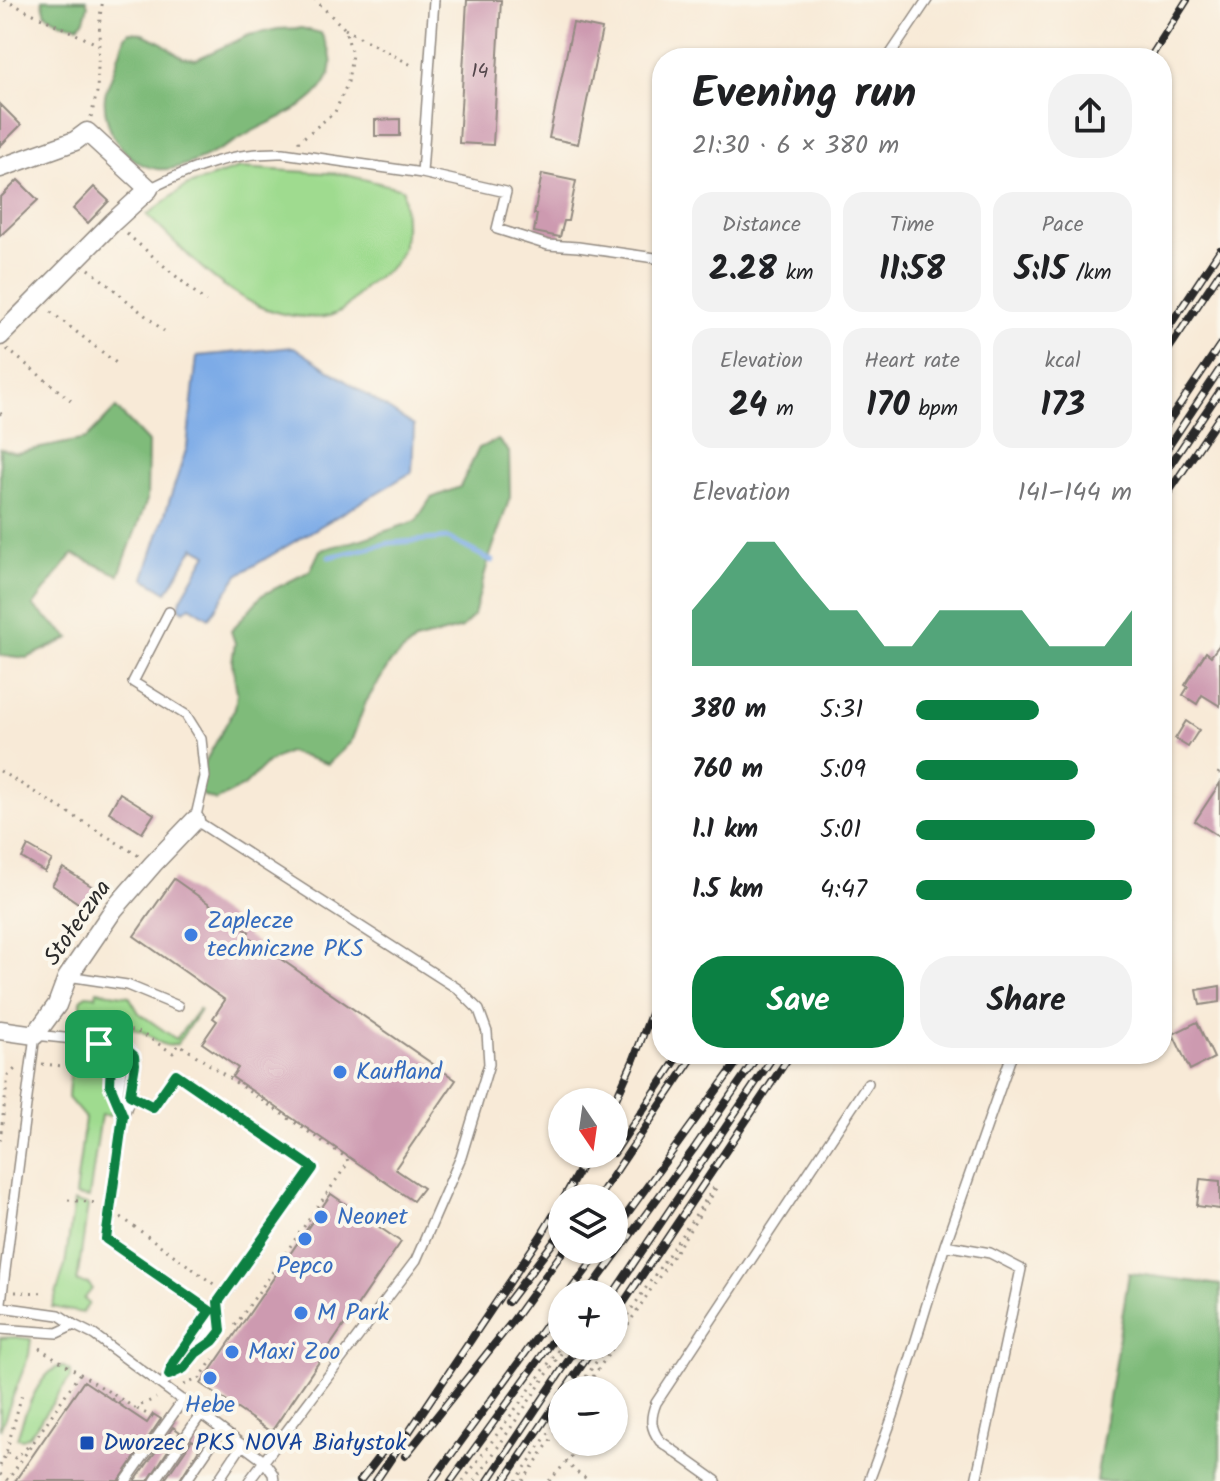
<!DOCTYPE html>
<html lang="en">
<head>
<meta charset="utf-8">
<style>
	:root { --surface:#fff; --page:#f2f2f2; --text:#202124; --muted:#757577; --accent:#0b8043 }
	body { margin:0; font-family:Kalam,sans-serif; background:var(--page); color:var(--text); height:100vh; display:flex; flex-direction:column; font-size:30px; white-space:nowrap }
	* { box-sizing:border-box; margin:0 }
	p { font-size:26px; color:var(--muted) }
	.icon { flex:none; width:44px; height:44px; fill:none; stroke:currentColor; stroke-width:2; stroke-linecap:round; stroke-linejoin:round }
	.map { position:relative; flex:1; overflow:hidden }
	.details { position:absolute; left:652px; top:48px; width:520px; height:1016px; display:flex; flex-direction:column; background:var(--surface); border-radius:32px; box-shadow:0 2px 6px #0004 }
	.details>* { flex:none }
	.needle { width:52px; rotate:167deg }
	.controls { position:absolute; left:548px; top:1088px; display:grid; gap:16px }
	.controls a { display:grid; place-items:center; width:80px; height:80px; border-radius:50%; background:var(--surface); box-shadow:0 2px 6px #0004; font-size:40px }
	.pin { position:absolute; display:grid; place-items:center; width:68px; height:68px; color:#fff; margin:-34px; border-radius:16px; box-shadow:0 4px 12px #0006 }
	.round { display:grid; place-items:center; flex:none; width:84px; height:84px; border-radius:32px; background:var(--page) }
	.summary { display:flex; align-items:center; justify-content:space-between; height:136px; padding:0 40px }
	h1 { font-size:44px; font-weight:800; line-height:60px }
	.figures { display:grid; grid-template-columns:repeat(3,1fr); gap:12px; height:136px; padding:8px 40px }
	.figures div { display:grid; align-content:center; border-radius:20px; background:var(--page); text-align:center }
	.figures b { font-size:34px; font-weight:800 }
	.figures small { font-size:22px; font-weight:400 }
	.figures p { font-size:22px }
	.chart { height:224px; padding:16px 40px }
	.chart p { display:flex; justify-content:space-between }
	.chart svg { width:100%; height:144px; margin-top:8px; fill:var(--accent); opacity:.7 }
	.button { display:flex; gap:16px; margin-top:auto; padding:16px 40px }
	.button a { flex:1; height:92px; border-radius:32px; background:var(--accent); color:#fff; font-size:32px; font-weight:800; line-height:92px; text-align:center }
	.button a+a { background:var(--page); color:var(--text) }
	ul { padding:0 40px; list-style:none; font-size:26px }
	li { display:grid; grid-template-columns:128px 96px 1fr; align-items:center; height:60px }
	li i { height:20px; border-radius:10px; background:var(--accent) }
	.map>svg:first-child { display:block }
	.green { fill:#9fdb8f; stroke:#65835d; stroke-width:2 }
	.forest { fill:#7fbb7a; stroke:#557352; stroke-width:2 }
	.water { fill:#7dabe7; stroke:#546b89; stroke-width:2 }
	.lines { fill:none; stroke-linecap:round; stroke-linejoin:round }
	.stream { stroke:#7dabe7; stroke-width:5 }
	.building { fill:#cd9ab0 }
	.lane-casing { stroke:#928a81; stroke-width:12 }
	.street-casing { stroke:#928a81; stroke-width:21 }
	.path { stroke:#928a81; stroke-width:3; stroke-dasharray:2 6; stroke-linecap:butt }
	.lane { stroke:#fff; stroke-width:9 }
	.street { stroke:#fff; stroke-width:18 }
	.rail-casing { stroke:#2b2b2b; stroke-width:8 }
	.rail { stroke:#fbf7ec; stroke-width:5; stroke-dasharray:15; stroke-linecap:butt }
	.route-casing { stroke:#fff; stroke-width:16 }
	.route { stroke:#0b8043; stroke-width:10 }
	.shop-dot { fill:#3f7fe0; stroke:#fbf7ec; stroke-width:3 }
	.transit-dot { fill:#1a4fb4; stroke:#fbf7ec; stroke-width:3 }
	.labels { text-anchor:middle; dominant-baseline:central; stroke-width:8; stroke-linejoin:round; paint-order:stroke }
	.number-label { font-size:20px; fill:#54474c }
	.shop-label { font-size:24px; fill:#366cbe; stroke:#fbf7ec; text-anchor:start }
	.street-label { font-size:24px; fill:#2b2b2b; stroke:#fbf7ec }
	.transit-label { font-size:24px; fill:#164399; stroke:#fbf7ec; text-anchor:start }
</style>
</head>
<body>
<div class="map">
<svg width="1220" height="1481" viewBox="0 0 1220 1481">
	<rect width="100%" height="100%" fill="#fbf7ec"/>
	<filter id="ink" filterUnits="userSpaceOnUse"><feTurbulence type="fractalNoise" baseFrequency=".0125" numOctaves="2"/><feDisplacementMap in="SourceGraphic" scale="16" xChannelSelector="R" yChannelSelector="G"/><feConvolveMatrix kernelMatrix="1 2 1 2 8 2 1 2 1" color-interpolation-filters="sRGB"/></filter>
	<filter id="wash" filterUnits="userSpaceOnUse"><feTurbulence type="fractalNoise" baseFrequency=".006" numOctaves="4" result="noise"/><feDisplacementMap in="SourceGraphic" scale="32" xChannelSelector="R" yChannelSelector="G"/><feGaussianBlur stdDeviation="1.8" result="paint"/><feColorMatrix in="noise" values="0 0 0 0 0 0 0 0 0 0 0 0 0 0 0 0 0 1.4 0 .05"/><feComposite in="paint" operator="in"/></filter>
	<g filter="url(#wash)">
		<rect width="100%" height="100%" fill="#f8ead7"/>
		<path class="green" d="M239,168l104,6 60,15c1,22 7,54 -7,72 -6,10 -19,16 -28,23 -10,9 -19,24 -31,29 -10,5 -19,5 -30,4 -68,-2 -114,-58 -160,-102l39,-29z
			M97,991l32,5 10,17 37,26 23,-30 1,1 -23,34c-14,6 -22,-7 -34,-12 -19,-8 -42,-9 -62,-13v-20l5,-4 10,1z
			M95,1058l8,5 1,21 9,23v9l-12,-1 -12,83 -14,-2 10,-78 -17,-20 2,-29 4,-9 19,2z
			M74,1202l14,3 -11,77 12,2 3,5 -8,10 5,4 -7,10 -30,-6 13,-42z
			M15,1337l16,2 -2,16 -29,75v-92z
			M62,1366l8,5v7l-40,57 -7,4 -6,-1c6,-20 22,-68 45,-72z"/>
		<path class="forest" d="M42,0h44l2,6 -4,14 -6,6 -18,-4 -14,-8z
			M301,28l20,5c6,14 14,25 9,40 -12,33 -50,43 -77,58 -23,13 -70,42 -96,38 -16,-2 -30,-14 -40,-27 -8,-11 -14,-32 -12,-46 1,-6 4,-12 6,-18 5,-13 9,-27 14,-41l4,-5 11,1 19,8 24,17 14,1 52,-24 29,-6z
			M116,408l32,34 -1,58 -28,75 -46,-21 -40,52 37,32 -43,20 -27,-3v-207l16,5 70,-14z
			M498,440l11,12 1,45 -22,65 -14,53 -12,13 -47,13 -24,21 -25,40 -15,40 -23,22 -40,-12 -20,10 -24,24 -28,15 -14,-6 -7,-15 40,-72 2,-15 -5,-31 3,-19 -4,-12 31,-36 48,-24 10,-21 42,-11 54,-18 15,-23 29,-11 19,-39z
			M1129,1273l91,12v196h-124z"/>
		<path class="water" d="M294,347l120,79 -2,46 -174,103 -29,43 -19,-12 -6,5 -5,-4 2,-8 26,-45 -13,-7 -27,45 -23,-14 43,-131 10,-91z"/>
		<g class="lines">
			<path class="stream" d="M329,557l61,-14 58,-5 44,23"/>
		</g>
		<g id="blocks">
			<path class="building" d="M467,0h34l-8,145 -34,-2z
				M573,23l29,6 -24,115 -29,-6z
				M0,104l21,21 -21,21z
				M400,119v17h-25v-16z
				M542,174l34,7 -8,40h-4l-4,16 -26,-5 3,-18h-3z
				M18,180l20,20 -38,36v-38z
				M94,187l15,14 -21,22 -15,-14z
				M1220,644v62l-18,-11 -5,9 -14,-9 5,-8 -3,-2 21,-33 5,4z
				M1186,721l13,9 -11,17 -13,-8z
				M1220,783v54l-25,-16z
				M120,793l34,21 -12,19 -33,-21z
				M28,846l24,14 -7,12 -23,-14z
				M63,868l33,21 -12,18 -32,-22z
				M174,879l75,53 -3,3 210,145 -61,89 28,19 -10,13 -181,-124 6,-9 -36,-25 15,-22 -4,-3 12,-18 -91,-64z
				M1220,986v16l-20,3 -3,-15z
				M1197,1022l17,36 -24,12 -17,-36z
				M1200,1179l20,2v28l-23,-3z
				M331,1194l70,48 -130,190 -70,-48z
				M84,1381l63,42 6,-9 8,5 -42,62h-104z
				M173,1427l7,5 -32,49h-13z
				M192,1440l9,6 -22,35h-15z"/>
		</g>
	</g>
	<g filter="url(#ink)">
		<use href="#blocks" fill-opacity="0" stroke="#928a81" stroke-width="2"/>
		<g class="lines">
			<defs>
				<path id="lane" d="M888,58l39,-58
					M422,173l12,-173
					M149,189c44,-22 84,-37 134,-36l139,20 84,19 -9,37 51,16 30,2 84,12
					M169,612l-36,70 53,33 15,24 4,38 -10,43 263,169 21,21 8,22 2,32 -28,93 -45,103 -167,221
					M68,976l59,9 51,21
					M108,1050l3,11 -1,24 7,16
					M109,1051c22,18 7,29 9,51 0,2 4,12 5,14
					M130,1095l23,12 23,-33 137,94 -87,125 -16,18 -37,52 -4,12 -7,10
					M945,1245l45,8 31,16 -45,212
					M1,1307l58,8 15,10 20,10 170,126 9,13 1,7
					M0,1310l35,-275c25,3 81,6 99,21 2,18 -3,43 -11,60l-17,123 104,72
					M0,1329l57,4 17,-8
					M198,1350l21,-35
					M169,1375l15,-7 12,-15 17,-12 8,-10 -3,-29
					M126,1481l57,-81
					M155,1481l46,-67
					M186,1481l35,-51
					M218,1481l24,-36
					M716,1481l-56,-40c-10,-13 -10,-23 -4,-38l212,-320
					M869,1481l24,-65 52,-171 67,-191"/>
				<path id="street" d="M0,168l75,-27 12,-9 62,57 -36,33 -113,114
					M0,1030l35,5 22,-30 10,-27 47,-69 39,-45 42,-44"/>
			</defs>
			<use href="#lane" class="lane-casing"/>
			<use href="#street" class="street-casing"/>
			<path class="path" d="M4,0l95,45
				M345,29l70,38
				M91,117l6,-25 3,-76 3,-16
				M298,142l37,-30 13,-30 4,-28 -7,-25 -30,-29
				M127,234l79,68
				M89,269l75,62
				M51,312l69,54
				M7,349l66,53
				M0,413l5,5
				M0,771l139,85
				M1218,774l2,-4
				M75,1019l66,14 32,20 6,-9 168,114 1,5 -113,163
				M42,1064l21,2
				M0,1140l8,-64 9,-9
				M68,1200l29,3
				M121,1217l94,68
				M15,1292l32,1
				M599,1294l9,-10 -7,10
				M614,1335l101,-149 2,2 -103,158
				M39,1348l96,60 21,-10
				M184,1385l16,-7 13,-19
				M577,1390l30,-44
				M584,1390l30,-44
				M111,1399l15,6
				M137,1409l18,9
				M7,1453l8,5 17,-15
				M566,1461l9,10 15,10
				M0,1466l6,-13 16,-59
				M0,1474l8,6 72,-107
				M463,1481l99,-136
				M475,1481l91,-135
				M516,1481l46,-68
				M523,1481l39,-58
				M549,1481l36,-39"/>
			<use href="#lane" class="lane"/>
			<use href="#street" class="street"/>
			<defs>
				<path id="rail" d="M1150,58l37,-58
					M1162,337l58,-87
					M1162,359l58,-87
					M1162,431l58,-86
					M1162,456l58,-87
					M1162,477l58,-86
					M1162,502l58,-86
					M614,1103l20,-44 28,-74
					M614,1153l66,-99
					M564,1198l24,-44
					M598,1198l97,-144
					M614,1232l129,-178
					M568,1294l33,-44
					M587,1294l106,-144 66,-96
					M613,1294l162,-240
					M508,1302l54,-71
					M614,1317l177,-263
					M565,1390l30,-44
					M405,1456l107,-134 52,-72
					M360,1481l27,-35
					M376,1481l164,-244 22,-36
					M432,1481l130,-178
					M451,1481l111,-153
					M488,1481l90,-135
					M504,1481l58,-86"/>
			</defs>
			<use href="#rail" class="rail-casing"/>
			<use href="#rail" class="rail"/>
		</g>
	</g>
	<g class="lines" filter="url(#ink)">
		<defs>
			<path id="route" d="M99,1044l27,5 8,7 1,8 -5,31 23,12 23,-33 137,94 -95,134 3,29 -8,10 -17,12 -12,15 -15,7 4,-12 37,-52 -104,-72 17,-123 -13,-31 1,-24 -2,-10z"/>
		</defs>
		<use href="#route" class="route-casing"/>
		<use href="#route" class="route"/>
	</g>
	<g class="shop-dot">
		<circle cx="191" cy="935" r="8"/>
		<circle cx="340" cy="1072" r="8"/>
		<circle cx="321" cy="1217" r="8"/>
		<circle cx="305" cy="1239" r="8"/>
		<circle cx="301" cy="1313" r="8"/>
		<circle cx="232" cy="1352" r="8"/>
		<circle cx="210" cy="1378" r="8"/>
	</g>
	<rect class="transit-dot" x="79" y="1435" width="16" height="16" rx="4"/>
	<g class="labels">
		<g class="number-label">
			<text x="480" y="72">14</text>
		</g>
		<g class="shop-label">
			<text x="207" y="921">Zaplecze<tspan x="207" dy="28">techniczne PKS</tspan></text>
			<text x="356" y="1072">Kaufland</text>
			<text x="337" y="1217">Neonet</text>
			<text x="305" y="1266" text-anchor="middle">Pepco</text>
			<text x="317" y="1313">M Park</text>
			<text x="248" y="1352">Maxi Zoo</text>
			<text x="210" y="1405" text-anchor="middle">Hebe</text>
		</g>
		<g class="street-label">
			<text transform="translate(78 923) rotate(-55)">Stołeczna</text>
		</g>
		<g class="transit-label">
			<text x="103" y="1443">Dworzec PKS NOVA Białystok</text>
		</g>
	</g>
</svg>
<div class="controls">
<a><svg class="needle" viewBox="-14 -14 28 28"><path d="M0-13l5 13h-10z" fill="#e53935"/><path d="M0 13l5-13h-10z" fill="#757577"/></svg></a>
<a><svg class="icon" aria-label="layers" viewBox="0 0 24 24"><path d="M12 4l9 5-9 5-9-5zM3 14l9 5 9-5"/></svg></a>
<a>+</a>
<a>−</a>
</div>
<div class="pin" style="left:99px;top:1044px;background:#1e9e55"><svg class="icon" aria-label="arrive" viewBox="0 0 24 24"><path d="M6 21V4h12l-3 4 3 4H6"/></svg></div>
<section class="details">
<div class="summary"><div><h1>Evening run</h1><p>21:30 · 6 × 380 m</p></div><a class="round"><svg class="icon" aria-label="share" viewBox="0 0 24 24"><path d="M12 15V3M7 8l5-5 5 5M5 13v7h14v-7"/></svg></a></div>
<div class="figures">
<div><p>Distance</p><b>2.28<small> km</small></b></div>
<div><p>Time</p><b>11:58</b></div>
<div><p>Pace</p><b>5:15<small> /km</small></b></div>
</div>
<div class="figures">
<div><p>Elevation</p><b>24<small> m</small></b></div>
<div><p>Heart rate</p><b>170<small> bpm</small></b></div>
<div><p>kcal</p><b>173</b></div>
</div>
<div class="chart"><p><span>Elevation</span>141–144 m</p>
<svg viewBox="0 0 160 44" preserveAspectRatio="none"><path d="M0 44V27L10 17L20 6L30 6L40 17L50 27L60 27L70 38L80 38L90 27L100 27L110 27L120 27L130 38L140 38L150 38L160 27V44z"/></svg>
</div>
<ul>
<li><b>380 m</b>5:31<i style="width:57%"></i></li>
<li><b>760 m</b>5:09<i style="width:75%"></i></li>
<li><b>1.1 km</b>5:01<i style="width:83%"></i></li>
<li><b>1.5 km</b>4:47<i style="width:100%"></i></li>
</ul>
<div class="button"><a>Save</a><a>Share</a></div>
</section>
</div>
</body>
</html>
